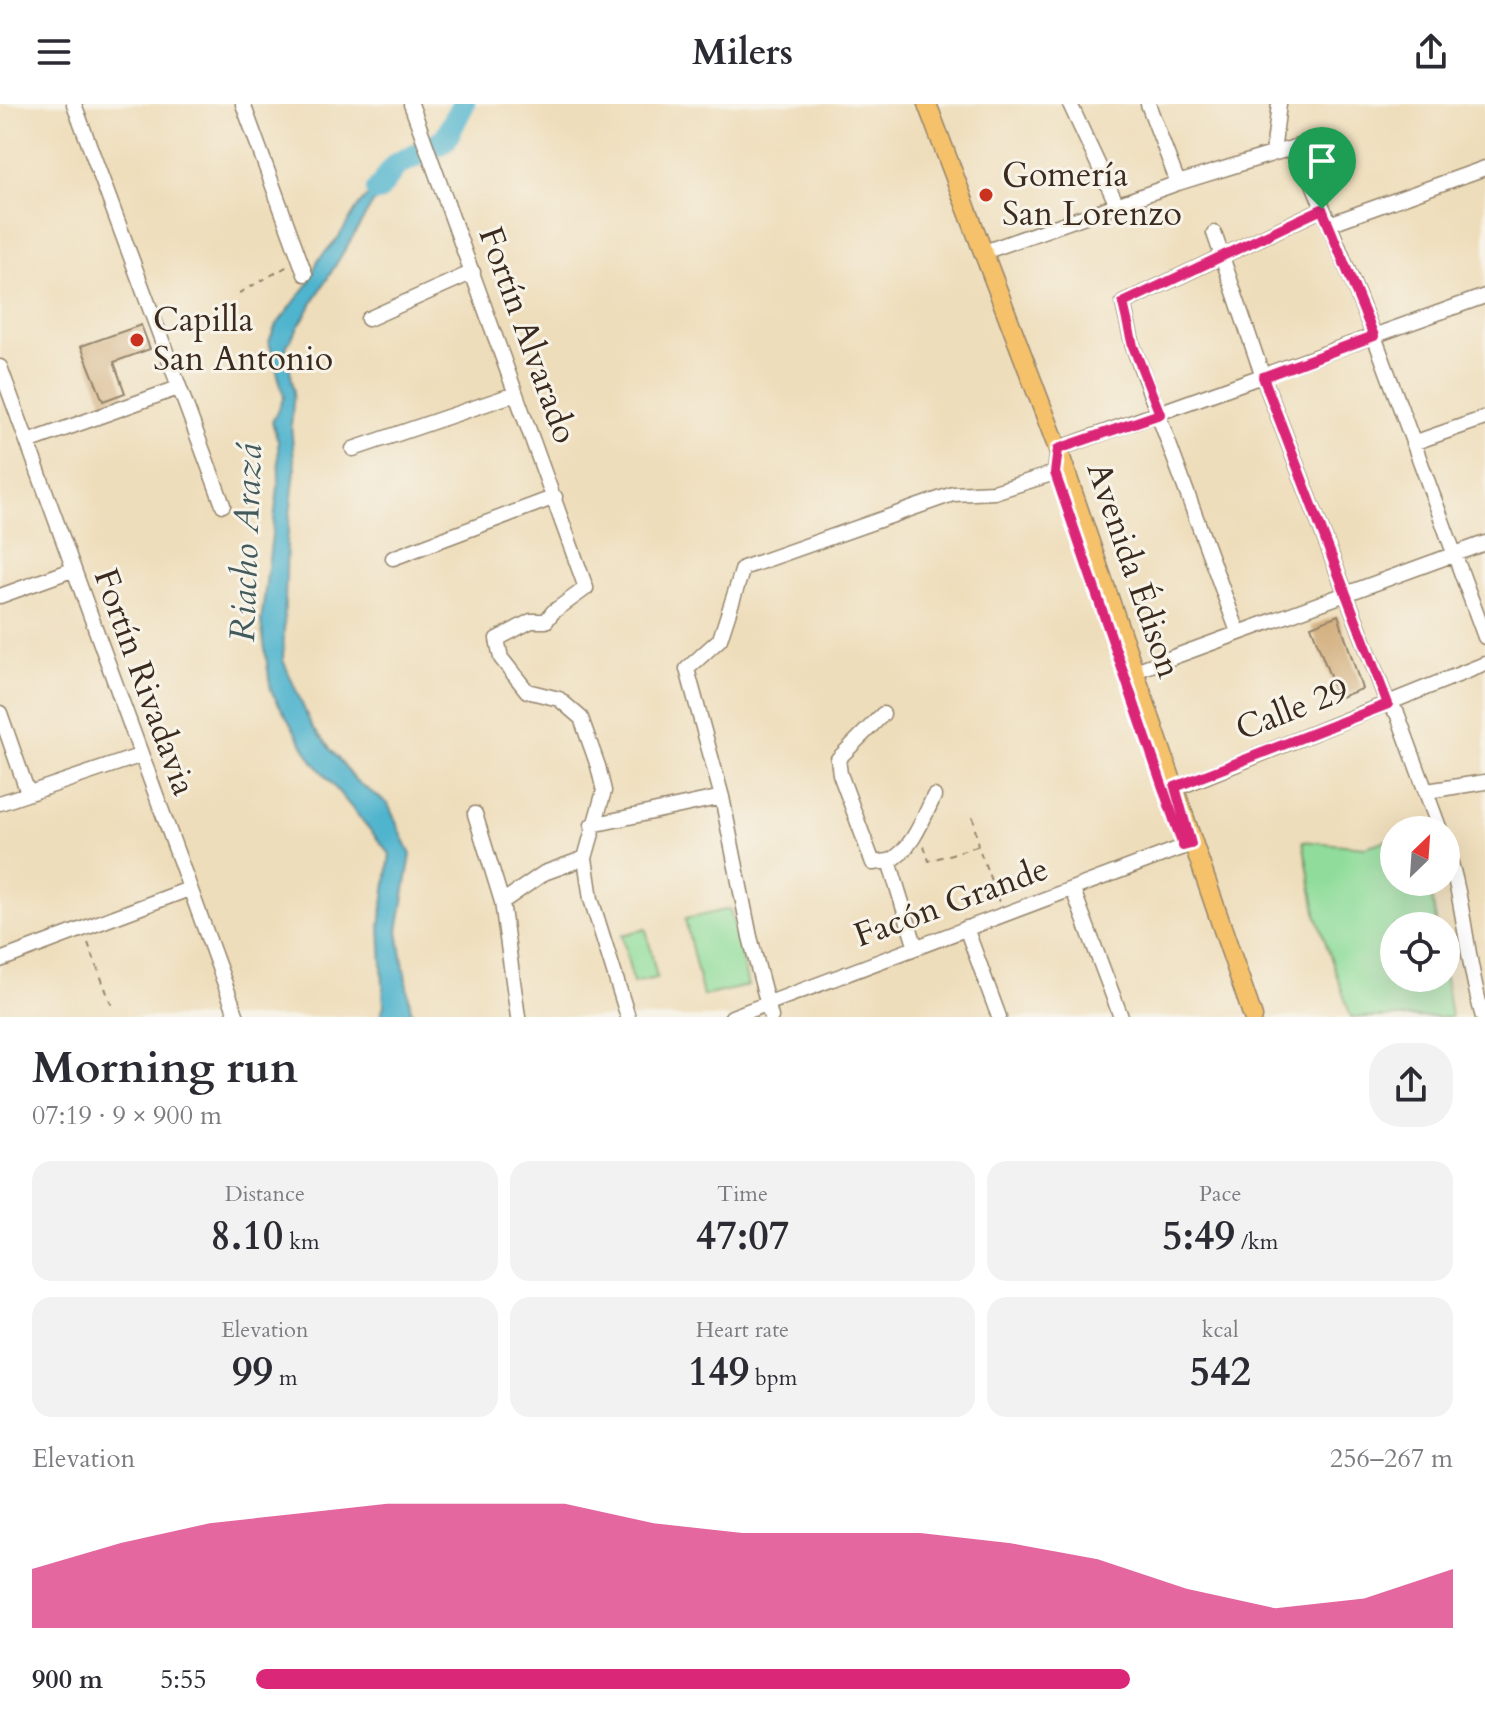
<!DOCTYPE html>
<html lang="en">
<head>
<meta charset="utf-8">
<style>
	:root { --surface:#fff; --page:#f2f2f3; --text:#2b2b33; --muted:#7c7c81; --accent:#db2777 }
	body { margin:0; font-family:Cardo,serif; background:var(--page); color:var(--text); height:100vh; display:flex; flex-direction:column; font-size:30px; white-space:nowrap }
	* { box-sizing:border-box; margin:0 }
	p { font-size:26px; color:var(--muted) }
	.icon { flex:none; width:44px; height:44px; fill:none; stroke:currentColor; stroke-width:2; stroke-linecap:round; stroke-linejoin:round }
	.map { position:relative; height:913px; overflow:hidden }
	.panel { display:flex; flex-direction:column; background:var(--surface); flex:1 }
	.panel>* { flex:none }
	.needle { width:52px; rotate:25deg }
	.buttons { position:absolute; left:1380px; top:712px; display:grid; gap:16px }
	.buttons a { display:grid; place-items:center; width:80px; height:80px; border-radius:50%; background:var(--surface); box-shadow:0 8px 32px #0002; font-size:40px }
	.pin { position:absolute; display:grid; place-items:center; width:68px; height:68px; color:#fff; margin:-82px -34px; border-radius:50% 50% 50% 0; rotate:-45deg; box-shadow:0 0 8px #0007 }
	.pin .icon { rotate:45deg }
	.round { display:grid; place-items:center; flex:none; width:84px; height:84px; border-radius:32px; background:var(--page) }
	.summary { display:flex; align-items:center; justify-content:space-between; height:136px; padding:0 32px }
	h1 { font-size:44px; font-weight:800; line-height:60px }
	.stats { display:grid; grid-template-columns:repeat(3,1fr); gap:12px; height:136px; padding:8px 32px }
	.stats div { display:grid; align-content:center; border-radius:20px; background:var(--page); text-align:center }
	.stats b { font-size:40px; font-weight:800 }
	.stats small { font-size:22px; font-weight:400 }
	.stats p { font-size:22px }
	.chart { height:224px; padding:16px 32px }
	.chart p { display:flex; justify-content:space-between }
	.chart svg { width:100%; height:144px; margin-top:8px; fill:var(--accent); opacity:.7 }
	ul { padding:0 32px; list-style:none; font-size:26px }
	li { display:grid; grid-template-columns:128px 96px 1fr; align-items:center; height:60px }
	li i { height:20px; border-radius:10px; background:var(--accent) }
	header { display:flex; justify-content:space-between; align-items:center; height:104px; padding:0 32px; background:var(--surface); font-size:36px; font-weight:800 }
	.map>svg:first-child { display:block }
	.green { fill:#90dd9b; stroke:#66845c; stroke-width:2 }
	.water { fill:#4fb4ce; stroke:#456f76; stroke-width:2 }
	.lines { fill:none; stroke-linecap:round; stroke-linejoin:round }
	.river { stroke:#4fb4ce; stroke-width:24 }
	.building { fill:#cea670 }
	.minor-casing { stroke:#94846c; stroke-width:17 }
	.major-casing { stroke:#94846c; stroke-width:21 }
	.path { stroke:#94846c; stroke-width:2; stroke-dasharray:6 6; stroke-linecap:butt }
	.minor { stroke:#fff; stroke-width:14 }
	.major { stroke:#f5c16b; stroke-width:18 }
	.route-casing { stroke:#fff; stroke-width:16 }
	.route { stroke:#db2777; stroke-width:10 }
	.poi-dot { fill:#c8321e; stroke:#f7f3e8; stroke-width:3 }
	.labels { text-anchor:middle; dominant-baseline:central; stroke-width:6; stroke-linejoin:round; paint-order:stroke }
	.poi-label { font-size:34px; fill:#3b2a1e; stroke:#f7f3e8; text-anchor:start }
	.street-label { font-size:34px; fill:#3b2a1e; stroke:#f7f3e8 }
	.water-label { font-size:36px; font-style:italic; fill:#425a5c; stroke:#f7f3e8 }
</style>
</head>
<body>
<header><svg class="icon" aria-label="menu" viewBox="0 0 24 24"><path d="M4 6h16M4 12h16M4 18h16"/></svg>Milers<svg class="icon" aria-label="share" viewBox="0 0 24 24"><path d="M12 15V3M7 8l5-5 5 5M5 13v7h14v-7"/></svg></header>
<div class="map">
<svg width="1485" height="913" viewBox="0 0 1485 913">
	<rect width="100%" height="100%" fill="#f7f3e8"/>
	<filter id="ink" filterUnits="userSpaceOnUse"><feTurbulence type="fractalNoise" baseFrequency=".0125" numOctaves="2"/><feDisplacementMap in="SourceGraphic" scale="16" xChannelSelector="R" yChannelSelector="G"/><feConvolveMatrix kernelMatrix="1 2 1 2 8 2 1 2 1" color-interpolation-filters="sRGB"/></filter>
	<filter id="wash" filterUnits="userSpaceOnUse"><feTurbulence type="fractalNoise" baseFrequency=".006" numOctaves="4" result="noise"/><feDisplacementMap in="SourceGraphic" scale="32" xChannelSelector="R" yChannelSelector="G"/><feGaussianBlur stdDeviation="1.8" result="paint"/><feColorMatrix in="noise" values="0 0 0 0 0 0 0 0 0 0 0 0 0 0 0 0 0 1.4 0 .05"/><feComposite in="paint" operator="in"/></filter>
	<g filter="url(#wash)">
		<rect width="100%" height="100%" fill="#eeddba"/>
		<path class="green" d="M1394,734v44h35l8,44h-43v52h51l6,39h-100l-34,-100 -14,-76 62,6z
			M730,805l18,77 -45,10 -18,-77z
			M646,825l11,49 -24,5 -11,-48z"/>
		<path class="water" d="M396,61l-110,182 8,44 -3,34 4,45 -8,72 -4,118 28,65 45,56 32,23 23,51 -13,76 14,86h-32l4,-12 -4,-79 10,-72 -78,-94 -41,-69 -10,-69 18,-142 -1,-39 -6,-19 12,-25 -15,-55 6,-15 34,-44 9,-23 20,-22 21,-33z"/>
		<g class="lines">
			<path class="river" d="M378,86l18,-25 49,-25 18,-36"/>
		</g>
		<g id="blocks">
			<path class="building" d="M141,221l9,24 -36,13 11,31 -22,8 -22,-55z
				M1338,511l24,74 -24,9 -27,-72z"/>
		</g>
	</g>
	<g filter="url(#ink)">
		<use href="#blocks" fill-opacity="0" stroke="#94846c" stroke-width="2"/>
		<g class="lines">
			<defs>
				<path id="minor" d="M74,0l149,401
					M243,0l62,170
					M411,0l175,484 -33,24 -7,9h-15l-34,18 4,19 26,33 32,8 22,19 17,48 6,25 -19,67 6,41 37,118
					M1070,0l47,101
					M1148,0l30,79
					M1273,49l6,-49
					M1329,120l156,-56
					M1214,129l49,144 125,327 9,9 43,117
					M984,148l194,-69 120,-37 76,190 111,301
					M368,215l105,-47
					M0,263l237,650
					M28,338l150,-54
					M1413,339l72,-25
					M353,345l162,-55
					M393,454l162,-61
					M0,492l72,-26
					M1238,528l-105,-286 -10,-43 199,-94
					M1127,570l358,-131
					M0,609l28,80
					M883,610l-45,45 2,15 33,89 16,-2
					M1427,687l58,-9
					M1167,688l318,-128
					M0,699l139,-47
					M475,710l27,88 16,115
					M592,721l130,-28
					M1446,743c19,55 20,114 37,170
					M1073,786l48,127
					M502,798l42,-29 41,-15
					M966,824l33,89
					M915,841l-26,-84c22,-9 35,-44 45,-65
					M0,856l189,-71
					M732,913l459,-173
					M771,913l-21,-80 -28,-140 -35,-128 33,-30 23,-71 210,-74 41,-2 61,-19 3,-24 427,-153"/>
				<path id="major" d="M927,0l131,345 195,568"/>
			</defs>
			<use href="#minor" class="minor-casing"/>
			<use href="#major" class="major-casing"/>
			<path class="path" d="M239,189l49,-27
				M973,713l5,29 21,56
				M924,742l5,15 48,-15
				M88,839l25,66"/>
			<use href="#minor" class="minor"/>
			<use href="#major" class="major"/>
		</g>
	</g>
	<g class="lines" filter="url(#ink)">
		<defs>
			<path id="route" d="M1322,105l52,127 -111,41 125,327 -213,83 16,57 -8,2 -128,-373 3,-24 102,-35 -27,-68 -10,-43z"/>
		</defs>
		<use href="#route" class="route-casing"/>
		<use href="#route" class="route"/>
	</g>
	<g class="poi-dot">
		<circle cx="986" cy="91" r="8"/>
		<circle cx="137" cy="236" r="8"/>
	</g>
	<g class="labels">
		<g class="poi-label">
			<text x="1002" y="71">Gomería<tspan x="1002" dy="39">San Lorenzo</tspan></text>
			<text x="153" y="216">Capilla<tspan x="153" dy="39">San Antonio</tspan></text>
		</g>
		<g class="street-label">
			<text transform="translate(528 231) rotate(70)">Fortín Alvarado</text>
			<text transform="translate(1134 466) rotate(71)">Avenida Édison</text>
			<text transform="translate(145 578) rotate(70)">Fortín Rivadavia</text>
			<text transform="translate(1292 605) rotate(-21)">Calle 29</text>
			<text transform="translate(951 798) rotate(-20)">Facón Grande</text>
		</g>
		<g class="water-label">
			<text transform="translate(246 439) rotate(-88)">Riacho Arazá</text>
		</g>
	</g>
</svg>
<div class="buttons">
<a><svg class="needle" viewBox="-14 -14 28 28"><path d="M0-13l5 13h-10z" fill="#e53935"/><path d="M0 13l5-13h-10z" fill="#7c7c81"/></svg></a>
<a><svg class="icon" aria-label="locate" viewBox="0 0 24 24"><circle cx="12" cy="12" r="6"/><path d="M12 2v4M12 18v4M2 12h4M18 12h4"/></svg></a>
</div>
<div class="pin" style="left:1322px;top:105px;background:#1e9e55"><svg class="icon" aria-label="arrive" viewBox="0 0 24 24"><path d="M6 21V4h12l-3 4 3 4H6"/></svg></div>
</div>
<section class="panel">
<div class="summary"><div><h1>Morning run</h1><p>07:19 · 9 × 900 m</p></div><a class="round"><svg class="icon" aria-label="share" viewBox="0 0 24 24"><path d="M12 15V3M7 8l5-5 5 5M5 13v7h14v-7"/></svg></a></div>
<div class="stats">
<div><p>Distance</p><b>8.10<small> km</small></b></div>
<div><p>Time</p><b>47:07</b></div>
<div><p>Pace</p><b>5:49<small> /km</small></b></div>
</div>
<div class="stats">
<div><p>Elevation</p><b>99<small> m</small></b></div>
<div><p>Heart rate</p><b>149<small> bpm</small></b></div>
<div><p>kcal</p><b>542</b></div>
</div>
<div class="chart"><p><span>Elevation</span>256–267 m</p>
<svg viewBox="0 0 160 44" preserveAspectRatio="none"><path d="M0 44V26L10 18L20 12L30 9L40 6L50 6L60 6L70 12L80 15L90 15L100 15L110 18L120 23L130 32L140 38L150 35L160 26V44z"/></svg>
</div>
<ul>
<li><b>900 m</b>5:55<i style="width:73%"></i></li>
</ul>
</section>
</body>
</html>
